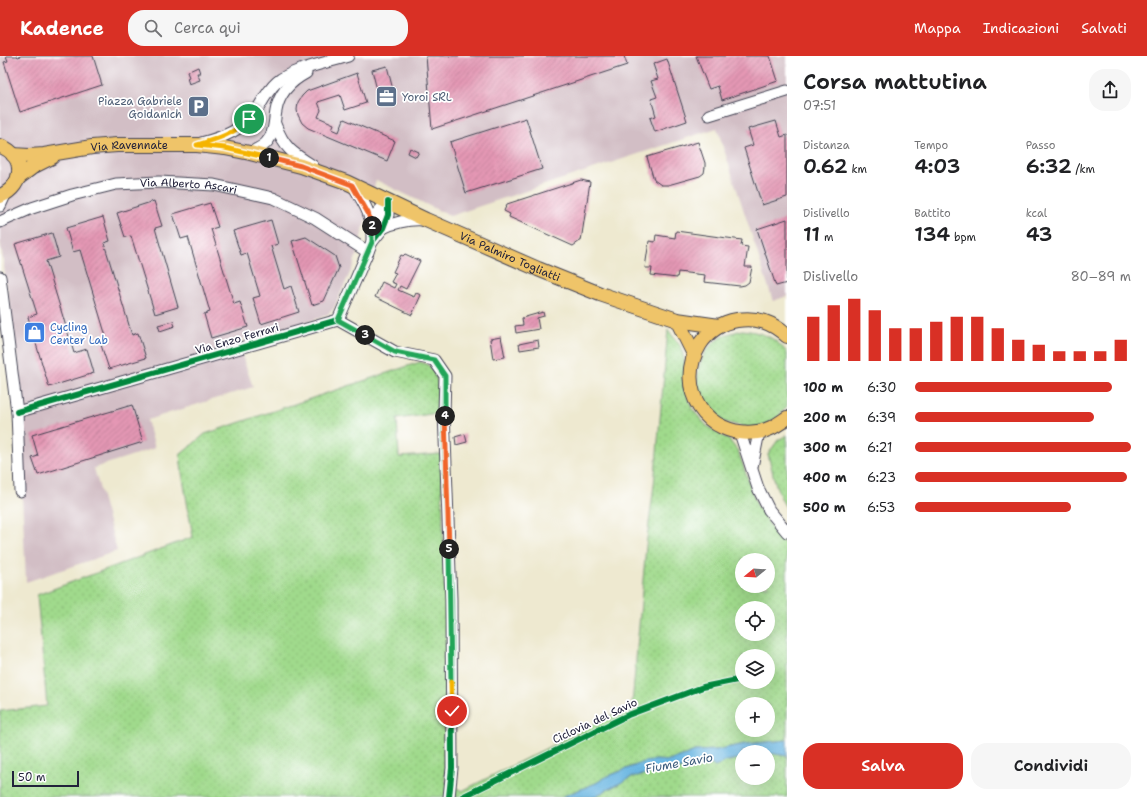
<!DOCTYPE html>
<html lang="it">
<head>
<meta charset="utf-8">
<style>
	:root { --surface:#fff; --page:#f6f6f6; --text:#202124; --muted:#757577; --accent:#d93025 }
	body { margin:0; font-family:"Shantell Sans",sans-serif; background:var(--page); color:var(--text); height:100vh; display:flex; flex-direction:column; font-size:15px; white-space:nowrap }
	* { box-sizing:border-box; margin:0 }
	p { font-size:13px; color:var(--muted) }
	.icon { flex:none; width:22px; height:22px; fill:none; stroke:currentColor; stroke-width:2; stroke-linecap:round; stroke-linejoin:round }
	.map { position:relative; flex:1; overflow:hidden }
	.side { display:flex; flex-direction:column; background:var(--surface); width:360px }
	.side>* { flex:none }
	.needle { width:26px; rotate:252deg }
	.controls { position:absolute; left:735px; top:497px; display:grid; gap:8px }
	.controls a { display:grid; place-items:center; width:40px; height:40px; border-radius:50%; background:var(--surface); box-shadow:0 4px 16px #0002; font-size:20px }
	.scale { position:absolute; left:12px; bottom:10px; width:67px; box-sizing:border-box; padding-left:4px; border:2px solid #22223b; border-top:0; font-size:11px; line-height:14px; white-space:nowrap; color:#22223b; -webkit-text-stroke:3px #fff; paint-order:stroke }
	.pin { position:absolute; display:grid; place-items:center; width:34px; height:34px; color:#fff; margin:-17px; border:2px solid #fff; border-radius:50%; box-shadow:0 1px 4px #0007 }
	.km { position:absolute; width:20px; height:20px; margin:-10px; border-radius:50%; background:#222; color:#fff; font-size:11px; line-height:20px; text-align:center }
	.round { display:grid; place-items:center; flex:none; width:42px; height:42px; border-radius:16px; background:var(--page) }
	.summary { display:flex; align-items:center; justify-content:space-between; height:68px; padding:0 16px }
	h1 { font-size:22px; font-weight:600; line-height:30px }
	.stats { display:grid; grid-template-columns:repeat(3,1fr); gap:6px; height:68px; padding:4px 16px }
	.stats div { display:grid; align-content:center }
	.stats b { font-size:20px; font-weight:600 }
	.stats small { font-size:11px; font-weight:400 }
	.stats p { font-size:11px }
	.chart { height:112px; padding:8px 16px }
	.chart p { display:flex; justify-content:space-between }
	.chart svg { width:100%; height:72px; margin-top:4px; stroke:var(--accent); stroke-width:6 }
	.primary-button { display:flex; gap:8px; margin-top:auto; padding:8px 16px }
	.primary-button a { flex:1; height:46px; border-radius:16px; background:var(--accent); color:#fff; font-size:16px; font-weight:600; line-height:46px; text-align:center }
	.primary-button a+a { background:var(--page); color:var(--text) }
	ul { padding:0 16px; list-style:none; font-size:13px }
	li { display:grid; grid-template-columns:64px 48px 1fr; align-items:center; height:30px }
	li i { height:10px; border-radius:5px; background:var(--accent) }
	header { display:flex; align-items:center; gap:24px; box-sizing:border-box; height:56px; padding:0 20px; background:var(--accent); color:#fff }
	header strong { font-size:19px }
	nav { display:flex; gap:22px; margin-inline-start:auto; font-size:14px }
	.search { width:280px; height:36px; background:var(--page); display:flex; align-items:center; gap:10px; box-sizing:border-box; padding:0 14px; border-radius:16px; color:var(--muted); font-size:15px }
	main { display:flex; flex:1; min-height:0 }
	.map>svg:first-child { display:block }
	.industrial { fill:#d2bec5 }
	.grass { fill:url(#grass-dots); stroke:#617e64; fill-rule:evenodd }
	.water { fill:#67b5e1; stroke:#446c8e }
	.building { fill:url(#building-hatch) }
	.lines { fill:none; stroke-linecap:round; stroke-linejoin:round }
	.minor-casing { stroke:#414051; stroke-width:13 }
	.major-casing { stroke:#414051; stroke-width:16 }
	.minor { stroke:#fff; stroke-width:11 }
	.major { stroke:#efc469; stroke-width:14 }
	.cycleway-casing { stroke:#fff; stroke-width:8 }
	.cycleway { stroke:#00873e; stroke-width:6 }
	.split-1-casing { stroke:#fff; stroke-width:8 }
	.split-2-casing { stroke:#fff; stroke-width:8 }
	.split-3-casing { stroke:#fff; stroke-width:8 }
	.split-4-casing { stroke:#fff; stroke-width:8 }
	.split-5-casing { stroke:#fff; stroke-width:8 }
	.split-6-casing { stroke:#fff; stroke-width:8 }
	.split-7-casing { stroke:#fff; stroke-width:8 }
	.split-1 { stroke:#f5b400; stroke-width:5 }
	.split-2 { stroke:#f0652b; stroke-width:5 }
	.split-3 { stroke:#22a559; stroke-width:5 }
	.split-4 { stroke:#22a559; stroke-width:5 }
	.split-5 { stroke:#f0652b; stroke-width:5 }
	.split-6 { stroke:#22a559; stroke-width:5 }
	.split-7 { stroke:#f5b400; stroke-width:5 }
	.labels { text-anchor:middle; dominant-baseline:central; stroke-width:3.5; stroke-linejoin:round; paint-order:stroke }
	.service-label { font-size:11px; fill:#4e5e75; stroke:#fff; text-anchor:start }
	.street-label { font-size:11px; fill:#22223b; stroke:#fff }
	.shop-label { font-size:11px; fill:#366cbe; stroke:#fff; text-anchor:start }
	.water-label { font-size:12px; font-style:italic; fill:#3e5d7d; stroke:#fff }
</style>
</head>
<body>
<header>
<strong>Kadence</strong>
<div class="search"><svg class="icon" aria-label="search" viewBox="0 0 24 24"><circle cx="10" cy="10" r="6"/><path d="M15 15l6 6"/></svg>Cerca qui</div>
<nav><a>Mappa</a><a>Indicazioni</a><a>Salvati</a></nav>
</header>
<main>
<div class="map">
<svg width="787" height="741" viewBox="0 0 787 741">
	<defs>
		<pattern id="grass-dots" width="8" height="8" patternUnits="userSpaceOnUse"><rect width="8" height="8" fill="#a0da8c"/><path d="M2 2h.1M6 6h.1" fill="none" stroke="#8abb7a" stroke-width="1.8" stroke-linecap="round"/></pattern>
		<pattern id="building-hatch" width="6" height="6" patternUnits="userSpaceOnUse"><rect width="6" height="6" fill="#e497b4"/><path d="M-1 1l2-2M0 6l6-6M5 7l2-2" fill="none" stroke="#b87b94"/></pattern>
	</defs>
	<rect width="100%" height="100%" fill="#fff"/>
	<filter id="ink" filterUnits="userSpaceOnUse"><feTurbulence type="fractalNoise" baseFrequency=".025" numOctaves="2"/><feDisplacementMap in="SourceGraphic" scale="8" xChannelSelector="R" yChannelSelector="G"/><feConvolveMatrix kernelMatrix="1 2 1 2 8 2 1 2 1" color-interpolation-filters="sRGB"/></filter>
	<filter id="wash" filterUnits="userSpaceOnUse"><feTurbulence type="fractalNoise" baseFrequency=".012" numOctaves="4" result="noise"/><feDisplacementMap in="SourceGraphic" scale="16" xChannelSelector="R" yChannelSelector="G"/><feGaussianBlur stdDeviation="0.9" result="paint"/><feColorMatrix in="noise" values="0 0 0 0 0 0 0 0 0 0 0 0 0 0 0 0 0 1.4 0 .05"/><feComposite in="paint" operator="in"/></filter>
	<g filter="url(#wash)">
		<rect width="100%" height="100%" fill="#eee9d0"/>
		<path class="industrial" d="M0,0h787v240l-14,5 -56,-173 -267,88 -74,-36 -22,84 -20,44 -6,6 -8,4 -83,23 16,46 -106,33 8,28 -61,20 23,83 -91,31 -7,-153v-59l-19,-130z"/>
		<path class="grass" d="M668,274l13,17 4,16v22l7,24 15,17 22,14 9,11 18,52 20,32 11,11v194l-42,4 -29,6 -21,1 -26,10 -13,-1 -23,6 -27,11 -10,6 -35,14h-561v-86l47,-5 -10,-111 156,-58 -11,-64 -2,-18 25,-21 215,-72c3,1 7,2 9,4 12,8 9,35 9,47l-41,6 2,38 42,-3 7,257 -3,70 17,10 170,-86 14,-159 8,-61zM742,504h26v26h-26zM742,552h26v26h-26zM742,600h26v26h-26zM742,648h26v26h-26z
			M742,274c19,2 34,7 45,23v53l-8,10 -13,9 -16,3 -30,-7 -20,-24 -3,-15 2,-16 6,-14 10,-11 13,-7z
			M787,379v74c-11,-16 -14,-36 -19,-55l10,-14z
			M768,696l19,4v41h-194l39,-20 24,-5 43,-5 9,-5 7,5 12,-6 15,-3v20h26z"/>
		<path class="water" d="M787,684v16c-16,-3 -28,-4 -45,-4v6l-15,3 -12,6 -7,-5 -9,5 -43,5 -24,5 -39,20h-32l35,-14 10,-6 38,-15 12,-2 13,1 26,-10 21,-1 29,-6z"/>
		<g id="blocks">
			<path class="building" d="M6,0h11l1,1 3,-1h72l9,29 -82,27 -16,-50 4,-1z
				M426,0h198l3,9 -195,64z
				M696,0h74l8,25 -56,19 -4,-14 -9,3z
				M667,3l20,62 -32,11 -5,-14 6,-2 -5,-17 6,-2 -6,-16 7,-2 -5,-15z
				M387,10l8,32 -15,4 -8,-32z
				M198,11l2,6h-3l3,7 -11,4 -2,-6 2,-1 -2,-5z
				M357,17l9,30 -21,7 -5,-15 -22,7 3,8 -3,7 16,7 -2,5 7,3 5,-13 51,22 -8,20 -79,-33 -6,-5 -4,-8 -1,-5 1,-8 4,-6 5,-5z
				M526,62l16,51 -76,24 -16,-51z
				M776,65l5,16 6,-2v62l-25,8 -18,-57 9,-3 -5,-16z
				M698,86l7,21v4l-1,6 -4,3 -32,9h-7l-7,-5 -7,-23z
				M410,92l9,4 -3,5 -8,-4z
				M581,124l9,2 -9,59h-1l-7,5 -64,-29 1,-3 -6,-3 3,-7z
				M154,145l8,25 -7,2 23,79 -23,7 -24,-78 -6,1 -8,-24z
				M210,147l8,24 -7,2 23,75 6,-2 8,25 -37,11 -7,-24 6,-2 -22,-75 -7,2 -8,-25z
				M103,161l7,24 -6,2 28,92 6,-2 8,25 -37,11 -8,-24 7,-2 -28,-93 -7,2 -7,-24z
				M787,163v64l-11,3 -19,-57z
				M271,164l7,24 -7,2 13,43 7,-3 8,26 -38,12 -8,-26 7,-2 -13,-43 -6,2 -8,-24z
				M676,175l66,9 -1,6 7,1 -3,20h7l-3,15 -4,3 -5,1 -36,-4 1,-7 -27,-3 -1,6 -26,-3 1,-7h-7l4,-27 6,1 1,-7 19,3z
				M52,177l7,24 -13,4 28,92 13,-4 7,24 -45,14 -21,-70 9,-3 -22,-70z
				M306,181l29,19 4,12 -15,33 -12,4 -20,-64z
				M405,198l15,7 -14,28 -6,-3 -2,4 16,7 2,-4 5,2 -9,20 -37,-18 7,-15 12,6 2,-4 -5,-2 5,-9 -3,-1 8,-17 2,1z
				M543,256l1,4 -7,2 2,11 -23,4 -1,-7 8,-1 -1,-7z
				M173,265l2,5 -15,5 -2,-6z
				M501,281l4,20 -12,2 -3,-20z
				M538,284l1,7 -19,3 -1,-6z
				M132,349l11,37 -105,33 -6,-17 6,-2 -6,-21z
				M465,378l2,8 -11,3 -1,-8z"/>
		</g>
	</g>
	<g filter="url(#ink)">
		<use href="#blocks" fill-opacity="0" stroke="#414051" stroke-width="1"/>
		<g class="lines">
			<defs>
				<g id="minor">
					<path d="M709,59l78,-24"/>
					<path d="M275,68c9,24 17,29 38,42"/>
					<path d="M201,87c23,-6 42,-13 56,-33 6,-10 11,-20 20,-28 15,-13 50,-19 71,-26"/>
					<path d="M250,97c5,-3 12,-6 16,-10 9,-10 8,-21 10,-32 3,-18 15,-30 30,-38"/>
					<path d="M353,129c13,21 20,31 19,57"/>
					<path d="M0,150l6,-13"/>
					<path id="s1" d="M0,166l32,-14 40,-13 44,-11 43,-2 55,3 59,13 42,20 53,34"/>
					<path d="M372,172l6,-16 10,-10"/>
					<path d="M383,172c13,-6 25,-9 40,-8"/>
					<path d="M0,221l17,135 3,79"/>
					<path d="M338,264l57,32 39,8 11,16 -1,36 7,187 1,169 -3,29"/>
					<path d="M17,356l321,-92 34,-78 11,-14 5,-13v-13"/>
					<path d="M740,377l18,55 11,22 18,22"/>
					<path d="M752,411l7,-35"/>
				</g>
				<g id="major">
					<path d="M0,90c26,9 25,40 0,50"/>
					<path id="s2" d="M13,99l16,1 15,-1 48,-8 25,-2h80l28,3 25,5 51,13 45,16 80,38 112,49 62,25 77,26 42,6"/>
					<path d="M18,122l16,-12 18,-9"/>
					<path d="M677,264l17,34"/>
					<path d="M787,280c-15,-14 -30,-19 -50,-16 -15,2 -29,12 -37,24 -27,44 7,95 57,88 12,-1 21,-8 30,-14"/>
				</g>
			</defs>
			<use href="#minor" class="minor-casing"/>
			<use href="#major" class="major-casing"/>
			<use href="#minor" class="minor"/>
			<use href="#major" class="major"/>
			<defs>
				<path id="cycleway" d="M338,264l57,32 39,8 11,16 -1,36 7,187 1,169 -3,29
					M17,356l321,-92 34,-78 11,-14 5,-13v-13
					M462,741l166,-82 75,-28 39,-8"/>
			</defs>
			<use href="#cycleway" class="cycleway-casing"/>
			<use href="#cycleway" class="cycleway"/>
		</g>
	</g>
	<g class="lines" filter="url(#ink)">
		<defs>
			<path id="split-1" d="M249,63c-15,15 -32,20 -52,26l28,3 44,10"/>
			<path id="split-2" d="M269,102l32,8 51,19 16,28 4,13"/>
			<path id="split-3" d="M365,279l-27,-15 34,-78v-16"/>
			<path id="split-4" d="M365,279l30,17 39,8 11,16v40"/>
			<path id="split-5" d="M445,360l4,133"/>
			<path id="split-6" d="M449,493l2,133"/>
			<path id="split-7" d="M451,626l1,29"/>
		</defs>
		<use href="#split-1" class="split-1-casing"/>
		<use href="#split-2" class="split-2-casing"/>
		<use href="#split-3" class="split-3-casing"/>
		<use href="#split-4" class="split-4-casing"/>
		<use href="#split-5" class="split-5-casing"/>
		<use href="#split-6" class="split-6-casing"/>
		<use href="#split-7" class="split-7-casing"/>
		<use href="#split-1" class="split-1"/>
		<use href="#split-2" class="split-2"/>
		<use href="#split-3" class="split-3"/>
		<use href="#split-4" class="split-4"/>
		<use href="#split-5" class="split-5"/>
		<use href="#split-6" class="split-6"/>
		<use href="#split-7" class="split-7"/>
	</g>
	<defs>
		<symbol id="office-square" viewBox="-11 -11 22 22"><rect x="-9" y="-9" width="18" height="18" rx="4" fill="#5c6f8a" stroke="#fff"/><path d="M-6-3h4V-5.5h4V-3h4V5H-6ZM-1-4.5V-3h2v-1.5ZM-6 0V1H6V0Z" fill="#fff"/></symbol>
		<symbol id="parking-square" viewBox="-11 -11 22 22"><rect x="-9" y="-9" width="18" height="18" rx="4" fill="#5c6f8a" stroke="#fff"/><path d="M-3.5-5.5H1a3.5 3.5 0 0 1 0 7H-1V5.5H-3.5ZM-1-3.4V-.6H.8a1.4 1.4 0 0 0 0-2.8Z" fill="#fff"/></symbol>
		<symbol id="shop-square" viewBox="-11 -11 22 22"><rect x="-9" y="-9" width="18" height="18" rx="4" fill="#3f7fe0" stroke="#fff"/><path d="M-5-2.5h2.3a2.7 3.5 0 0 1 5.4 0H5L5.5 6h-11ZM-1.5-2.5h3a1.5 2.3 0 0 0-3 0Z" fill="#fff"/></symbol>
	</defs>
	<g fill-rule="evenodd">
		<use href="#office-square" x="374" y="28" width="25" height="25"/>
		<use href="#parking-square" x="186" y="38" width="25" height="25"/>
		<use href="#shop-square" x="22" y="264" width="25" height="25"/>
	</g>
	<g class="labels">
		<g class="service-label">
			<text x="402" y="41">Yoroi SRL</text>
			<text x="182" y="45" text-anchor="end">Piazza Gabriele<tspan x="182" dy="13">Goidanich</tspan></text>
		</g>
		<g class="street-label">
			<text stroke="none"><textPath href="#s2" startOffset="117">Via Ravennate</textPath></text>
			<text stroke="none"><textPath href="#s1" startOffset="195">Via Alberto Ascari</textPath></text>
			<text stroke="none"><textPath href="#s2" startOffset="519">Via Palmiro Togliatti</textPath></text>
			<text transform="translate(237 283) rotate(-16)">Via Enzo Ferrari</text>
			<text transform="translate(595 665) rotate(-25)">Ciclovia del Savio</text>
		</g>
		<g class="shop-label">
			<text x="50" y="271">Cycling<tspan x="50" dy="13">Center Lab</tspan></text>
		</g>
		<g class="water-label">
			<text transform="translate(679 707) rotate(-10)">Fiume Savio</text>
		</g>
	</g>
</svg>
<div class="controls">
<a><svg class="needle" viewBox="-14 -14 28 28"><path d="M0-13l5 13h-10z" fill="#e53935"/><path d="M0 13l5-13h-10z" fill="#757577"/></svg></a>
<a><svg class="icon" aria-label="locate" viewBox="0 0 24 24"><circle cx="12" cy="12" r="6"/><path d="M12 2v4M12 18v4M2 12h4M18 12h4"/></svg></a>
<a><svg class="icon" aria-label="layers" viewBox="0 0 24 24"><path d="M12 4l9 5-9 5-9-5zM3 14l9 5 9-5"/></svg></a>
<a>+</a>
<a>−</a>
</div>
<div class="scale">50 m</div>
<div class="pin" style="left:249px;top:63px;background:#1e9e55"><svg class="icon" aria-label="arrive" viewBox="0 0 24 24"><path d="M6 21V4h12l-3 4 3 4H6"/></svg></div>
<div class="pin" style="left:452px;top:655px;background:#d93025"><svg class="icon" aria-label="check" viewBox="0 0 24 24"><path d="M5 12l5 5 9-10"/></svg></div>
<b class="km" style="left:269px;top:102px">1</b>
<b class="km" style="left:372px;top:170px">2</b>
<b class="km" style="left:365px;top:279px">3</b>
<b class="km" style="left:445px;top:360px">4</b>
<b class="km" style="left:449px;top:493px">5</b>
</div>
<section class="side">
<div class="summary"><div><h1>Corsa mattutina</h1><p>07:51</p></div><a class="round"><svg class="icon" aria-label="share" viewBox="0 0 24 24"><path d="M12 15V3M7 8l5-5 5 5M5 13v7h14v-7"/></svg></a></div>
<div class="stats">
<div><p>Distanza</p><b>0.62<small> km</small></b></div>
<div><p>Tempo</p><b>4:03</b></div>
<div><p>Passo</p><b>6:32<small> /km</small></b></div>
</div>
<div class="stats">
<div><p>Dislivello</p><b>11<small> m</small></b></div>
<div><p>Battito</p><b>134<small> bpm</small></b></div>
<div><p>kcal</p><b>43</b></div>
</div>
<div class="chart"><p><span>Dislivello</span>80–89 m</p>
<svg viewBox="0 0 160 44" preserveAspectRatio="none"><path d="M5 44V17M15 44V10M25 44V6M35 44V13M45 44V24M55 44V24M65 44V20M75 44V17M85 44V17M95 44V24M105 44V31M115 44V34M125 44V38M135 44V38M145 44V38M155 44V31"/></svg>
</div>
<ul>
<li><b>100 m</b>6:30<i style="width:91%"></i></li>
<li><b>200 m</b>6:39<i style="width:83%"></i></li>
<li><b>300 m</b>6:21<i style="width:100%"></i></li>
<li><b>400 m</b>6:23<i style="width:98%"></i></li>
<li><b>500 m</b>6:53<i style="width:72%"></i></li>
</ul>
<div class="primary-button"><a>Salva</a><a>Condividi</a></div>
</section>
</main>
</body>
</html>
